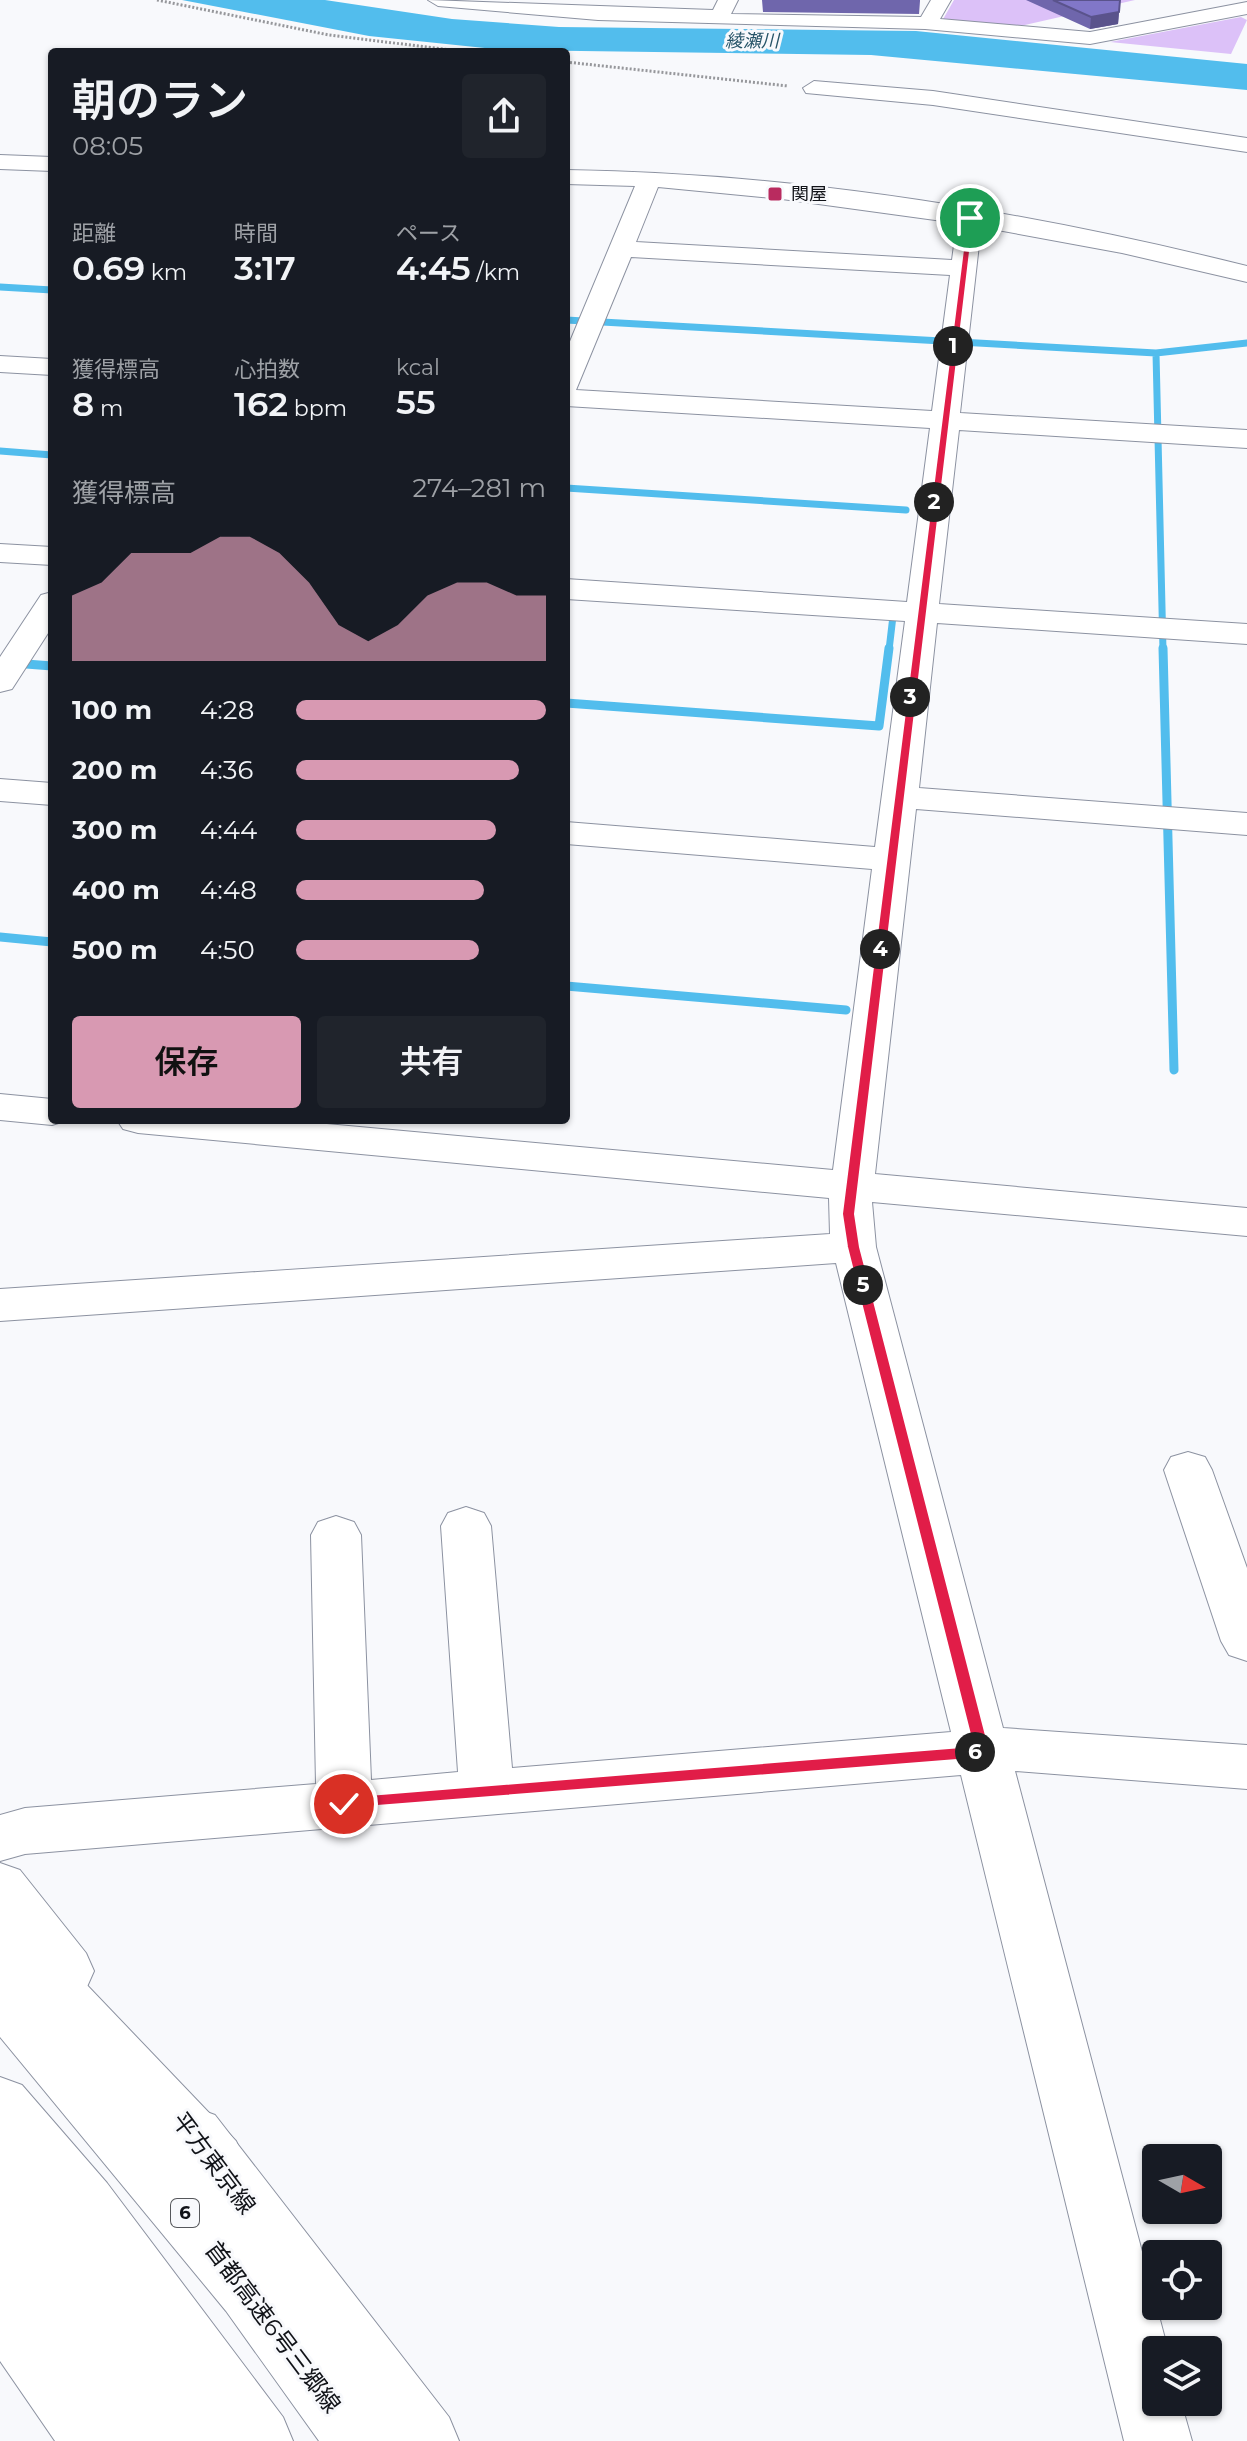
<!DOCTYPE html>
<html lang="ja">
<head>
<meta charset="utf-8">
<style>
	:root { --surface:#171b24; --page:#20242c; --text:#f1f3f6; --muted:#9ea1a6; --accent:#d899b2 }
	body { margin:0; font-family:Montserrat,"Noto Sans JP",sans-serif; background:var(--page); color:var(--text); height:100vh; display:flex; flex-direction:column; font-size:30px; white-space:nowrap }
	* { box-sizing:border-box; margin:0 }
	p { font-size:26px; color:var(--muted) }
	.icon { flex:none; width:44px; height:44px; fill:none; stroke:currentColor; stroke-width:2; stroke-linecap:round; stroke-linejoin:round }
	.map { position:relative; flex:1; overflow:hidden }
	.details { position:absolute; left:48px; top:48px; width:522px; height:1076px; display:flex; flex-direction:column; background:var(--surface); border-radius:8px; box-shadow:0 2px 6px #0004 }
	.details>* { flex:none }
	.needle { width:52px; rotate:99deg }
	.buttons { position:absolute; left:1142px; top:2144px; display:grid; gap:16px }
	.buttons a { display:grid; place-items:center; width:80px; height:80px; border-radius:8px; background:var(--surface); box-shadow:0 2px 6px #0004; font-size:40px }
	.pin { position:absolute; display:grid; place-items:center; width:68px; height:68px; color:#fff; margin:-34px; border:4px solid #fff; border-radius:50%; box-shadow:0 2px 8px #0007 }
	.km { position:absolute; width:40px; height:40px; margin:-20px; border-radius:50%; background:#222; color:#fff; font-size:22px; line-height:40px; text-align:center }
	.round { display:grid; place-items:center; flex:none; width:84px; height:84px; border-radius:8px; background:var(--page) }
	.summary { display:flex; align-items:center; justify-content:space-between; height:136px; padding:0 24px }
	h1 { font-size:44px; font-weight:600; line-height:60px }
	.metrics { display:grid; grid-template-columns:repeat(3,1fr); gap:12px; height:136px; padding:8px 24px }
	.metrics div { display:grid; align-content:center }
	.metrics b { font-size:34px; font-weight:600 }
	.metrics small { font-size:22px; font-weight:400 }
	.metrics p { font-size:22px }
	.chart { height:224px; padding:16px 24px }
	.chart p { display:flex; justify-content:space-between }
	.chart svg { width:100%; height:144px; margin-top:8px; fill:var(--accent); opacity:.7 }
	.primary-button { display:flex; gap:16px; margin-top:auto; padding:16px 24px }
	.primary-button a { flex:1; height:92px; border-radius:8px; background:var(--accent); color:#111; font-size:32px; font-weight:600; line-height:92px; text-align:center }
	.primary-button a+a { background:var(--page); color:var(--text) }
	ul { padding:0 24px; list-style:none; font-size:26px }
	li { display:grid; grid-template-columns:128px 96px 1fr; align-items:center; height:60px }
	li i { height:20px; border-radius:10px; background:var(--accent) }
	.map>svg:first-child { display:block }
	.green { fill:#dcc1f8 }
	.water { fill:#52bded }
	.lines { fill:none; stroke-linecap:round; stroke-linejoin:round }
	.stream-far1 { stroke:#52bded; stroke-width:7 }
	.stream { stroke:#52bded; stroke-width:9 }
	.minor-casing { stroke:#8c92a1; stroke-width:2 }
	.major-casing { stroke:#8c92a1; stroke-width:2 }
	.highway-casing { stroke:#8c92a1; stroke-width:2 }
	.path { stroke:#96979b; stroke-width:3; stroke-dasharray:2 2; stroke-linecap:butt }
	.minor { fill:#fff; fill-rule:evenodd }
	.major { fill:#fff; fill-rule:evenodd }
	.highway { fill:#fff; fill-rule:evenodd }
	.wall { fill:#6f66ac }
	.shaded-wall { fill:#5a538c }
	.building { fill:#8177c8; stroke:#5a538c; stroke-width:2 }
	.route { fill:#e11d48; stroke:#fff; stroke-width:2 }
	.poi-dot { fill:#b92b5f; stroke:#f8f9fc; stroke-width:3 }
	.labels { text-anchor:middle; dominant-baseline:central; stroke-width:6; stroke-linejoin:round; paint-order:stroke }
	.far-water-label { font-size:18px; font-style:italic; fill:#275468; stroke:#f8f9fc }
	.far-poi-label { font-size:18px; fill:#111318; stroke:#f8f9fc; text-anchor:start }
	.shield { fill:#f8f9fc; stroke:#56585c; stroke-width:2 }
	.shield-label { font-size:18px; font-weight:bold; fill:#111318 }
	.near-street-label { font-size:24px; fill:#111318; stroke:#f8f9fc }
</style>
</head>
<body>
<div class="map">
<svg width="1247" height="2441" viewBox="0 0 1247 2441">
	<rect width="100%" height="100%" fill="#f8f9fc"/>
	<path class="green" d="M954,0h181l-119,27 -74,-6z
		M1241,17l6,3 -16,34 -121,-12z"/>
	<path class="water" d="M182,0h143l127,19 107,8 357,4 331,33v26l-376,-35 -367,-5 -135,-14z"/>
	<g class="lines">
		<path class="stream-far1" d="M0,287l52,3
			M566,320l590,33
			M0,451l52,4
			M566,488l340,22
			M889,650l4,-34
			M1163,650l-7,-297 91,-10"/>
		<path class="stream" d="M1163,648l11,422
			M0,662l52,4
			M566,703l313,23 10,-78
			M0,937l52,5
			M566,986l280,24"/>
		<defs>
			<path id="minor" d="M428,0l285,10 5,-10h20l-7,14 190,3 10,-17h20l-11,19 150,13 157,-30v12l-157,30 -165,-15 -327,-9 -160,-14z
				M814,81l119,10 314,47v14l-314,-47 -127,-12 -3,-5z
				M0,155l52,2v14l-52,-2z
				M566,170c227,3 460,41 681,96v16l-125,-29 -141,-26 -21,186 287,17v18l-288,-18 -20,174 308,20v20l-310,-21 -18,165 328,25v22l-331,-26 -41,365 372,34v28l-375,-34 4,45 127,481 244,17v44l-232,-18 153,579h-12v52h25l11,39h-68l-163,-666 -936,79 -25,7v-46l25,-7 291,-24 -5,-249 7,-13 18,-6 18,6 7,13 10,245 87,-8 -17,-246 7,-13 18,-6 18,6 7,13 21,242 439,-36 -115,-469 -836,58v-32l830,-55 -1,-36 -691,-65 -15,-4 -6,-9h166l550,50 39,-301 -306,-25v-22l309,25 30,-226 -339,-22v-20l341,23 23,-174 -364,-22v-55l69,-165 -69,-2zM658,187l124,12 175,24 -5,37 -316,-18zM631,257l319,18 -18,136 -356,-21z
				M0,356l52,3v16l-52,-3z
				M0,544l52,3v18l-52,-3z
				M52,592v35l-40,62 -12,3v-35l41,-62z
				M0,779l52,4v22l-52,-4z
				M0,1094l52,5v21h16l-16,5 -52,-5z
				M1188,1452l17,5 7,13 35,98v93l-18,-6 -8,-14 -57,-171 7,-13z
				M0,2275l23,9 97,133 10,24h-75l-55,-80z"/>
			<path id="major" d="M0,1863l20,7 66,83 8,18 -8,18 -21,7 -21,-7 -44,-58z
				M193,2107l22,8 234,302 10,24h-76l-212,-286 -9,-20 9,-20z
				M0,2147l22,8 205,262 10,24h-76l-161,-215z"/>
			<path id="highway" d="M0,1908l20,7 216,226 9,20 -9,20 -22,9 -13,-5 71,82 112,150 10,24h-75l-93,-130 -226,-274z
				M0,2077l22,8 85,98 176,234 10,24h-75l-155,-216 -63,-75z
				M0,2201l22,9 160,207 10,24h-75l-117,-158z"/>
		</defs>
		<use href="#minor" class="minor-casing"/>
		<use href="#major" class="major-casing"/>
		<use href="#highway" class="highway-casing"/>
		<path class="path" d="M157,0l172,35 138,17
			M566,62l222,24"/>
		<use href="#minor" class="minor"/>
		<use href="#major" class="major"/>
		<use href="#highway" class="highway"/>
	</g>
	<path class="wall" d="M762,0h158v1l-1,13 -156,-2z
		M1026,0h94l-2,24 -28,5z"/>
	<path class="shaded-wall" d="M1119,12l-1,12 -28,5 1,-12z"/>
	<path class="building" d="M1053,0h67l-1,12 -28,5z"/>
	<path class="route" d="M970,216l4,2 -119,996 5,33 130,504 -8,7 -643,51v-10l5,-2 629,-51 -126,-499 -5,-33 125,-996z"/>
	<rect class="poi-dot" x="767" y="186" width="16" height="16" rx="4"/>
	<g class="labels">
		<g class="far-water-label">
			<text x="752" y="41">綾瀬川</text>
		</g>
		<g class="far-poi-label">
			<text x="791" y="194">関屋</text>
		</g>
		<rect class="shield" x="171" y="2199" width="28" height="28" rx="6"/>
		<g class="shield-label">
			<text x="185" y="2213">6</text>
		</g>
		<g class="near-street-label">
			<text transform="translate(214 2163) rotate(53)">平方東京線</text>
			<text transform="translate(273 2327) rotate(53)">首都高速6号三郷線</text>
		</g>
	</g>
</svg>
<div class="buttons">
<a><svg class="needle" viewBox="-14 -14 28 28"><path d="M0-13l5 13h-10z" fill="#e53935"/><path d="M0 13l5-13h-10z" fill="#9ea1a6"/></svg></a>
<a><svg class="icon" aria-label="locate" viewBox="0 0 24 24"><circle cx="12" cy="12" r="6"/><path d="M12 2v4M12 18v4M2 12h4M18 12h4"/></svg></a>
<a><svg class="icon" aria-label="layers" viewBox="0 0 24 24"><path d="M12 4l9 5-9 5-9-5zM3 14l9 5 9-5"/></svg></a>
</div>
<div class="pin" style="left:970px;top:218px;background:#1e9e55"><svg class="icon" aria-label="arrive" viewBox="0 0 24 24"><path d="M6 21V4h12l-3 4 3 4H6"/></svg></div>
<div class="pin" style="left:344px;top:1804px;background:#d93025"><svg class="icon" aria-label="check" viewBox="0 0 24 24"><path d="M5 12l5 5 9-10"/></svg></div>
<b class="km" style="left:953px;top:346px">1</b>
<b class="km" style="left:934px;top:502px">2</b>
<b class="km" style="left:910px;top:697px">3</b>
<b class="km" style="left:880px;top:949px">4</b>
<b class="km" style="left:863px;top:1285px">5</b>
<b class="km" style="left:975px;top:1752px">6</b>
<section class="details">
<div class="summary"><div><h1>朝のラン</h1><p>08:05</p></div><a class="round"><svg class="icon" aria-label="share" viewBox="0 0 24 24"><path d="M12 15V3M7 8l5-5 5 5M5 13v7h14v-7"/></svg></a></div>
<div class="metrics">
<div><p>距離</p><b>0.69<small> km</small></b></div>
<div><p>時間</p><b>3:17</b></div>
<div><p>ペース</p><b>4:45<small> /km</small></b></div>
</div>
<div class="metrics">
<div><p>獲得標高</p><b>8<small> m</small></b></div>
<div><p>心拍数</p><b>162<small> bpm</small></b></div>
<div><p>kcal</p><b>55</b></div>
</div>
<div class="chart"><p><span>獲得標高</span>274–281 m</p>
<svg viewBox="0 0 160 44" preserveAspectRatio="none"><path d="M0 44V24L10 20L20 11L30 11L40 11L50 6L60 6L70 11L80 20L90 33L100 38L110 33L120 24L130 20L140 20L150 24L160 24V44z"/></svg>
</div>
<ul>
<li><b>100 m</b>4:28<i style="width:100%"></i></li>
<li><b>200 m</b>4:36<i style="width:89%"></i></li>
<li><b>300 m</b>4:44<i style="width:80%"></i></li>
<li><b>400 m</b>4:48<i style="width:75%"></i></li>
<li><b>500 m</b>4:50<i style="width:73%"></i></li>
</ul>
<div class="primary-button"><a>保存</a><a>共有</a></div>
</section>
</div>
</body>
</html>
